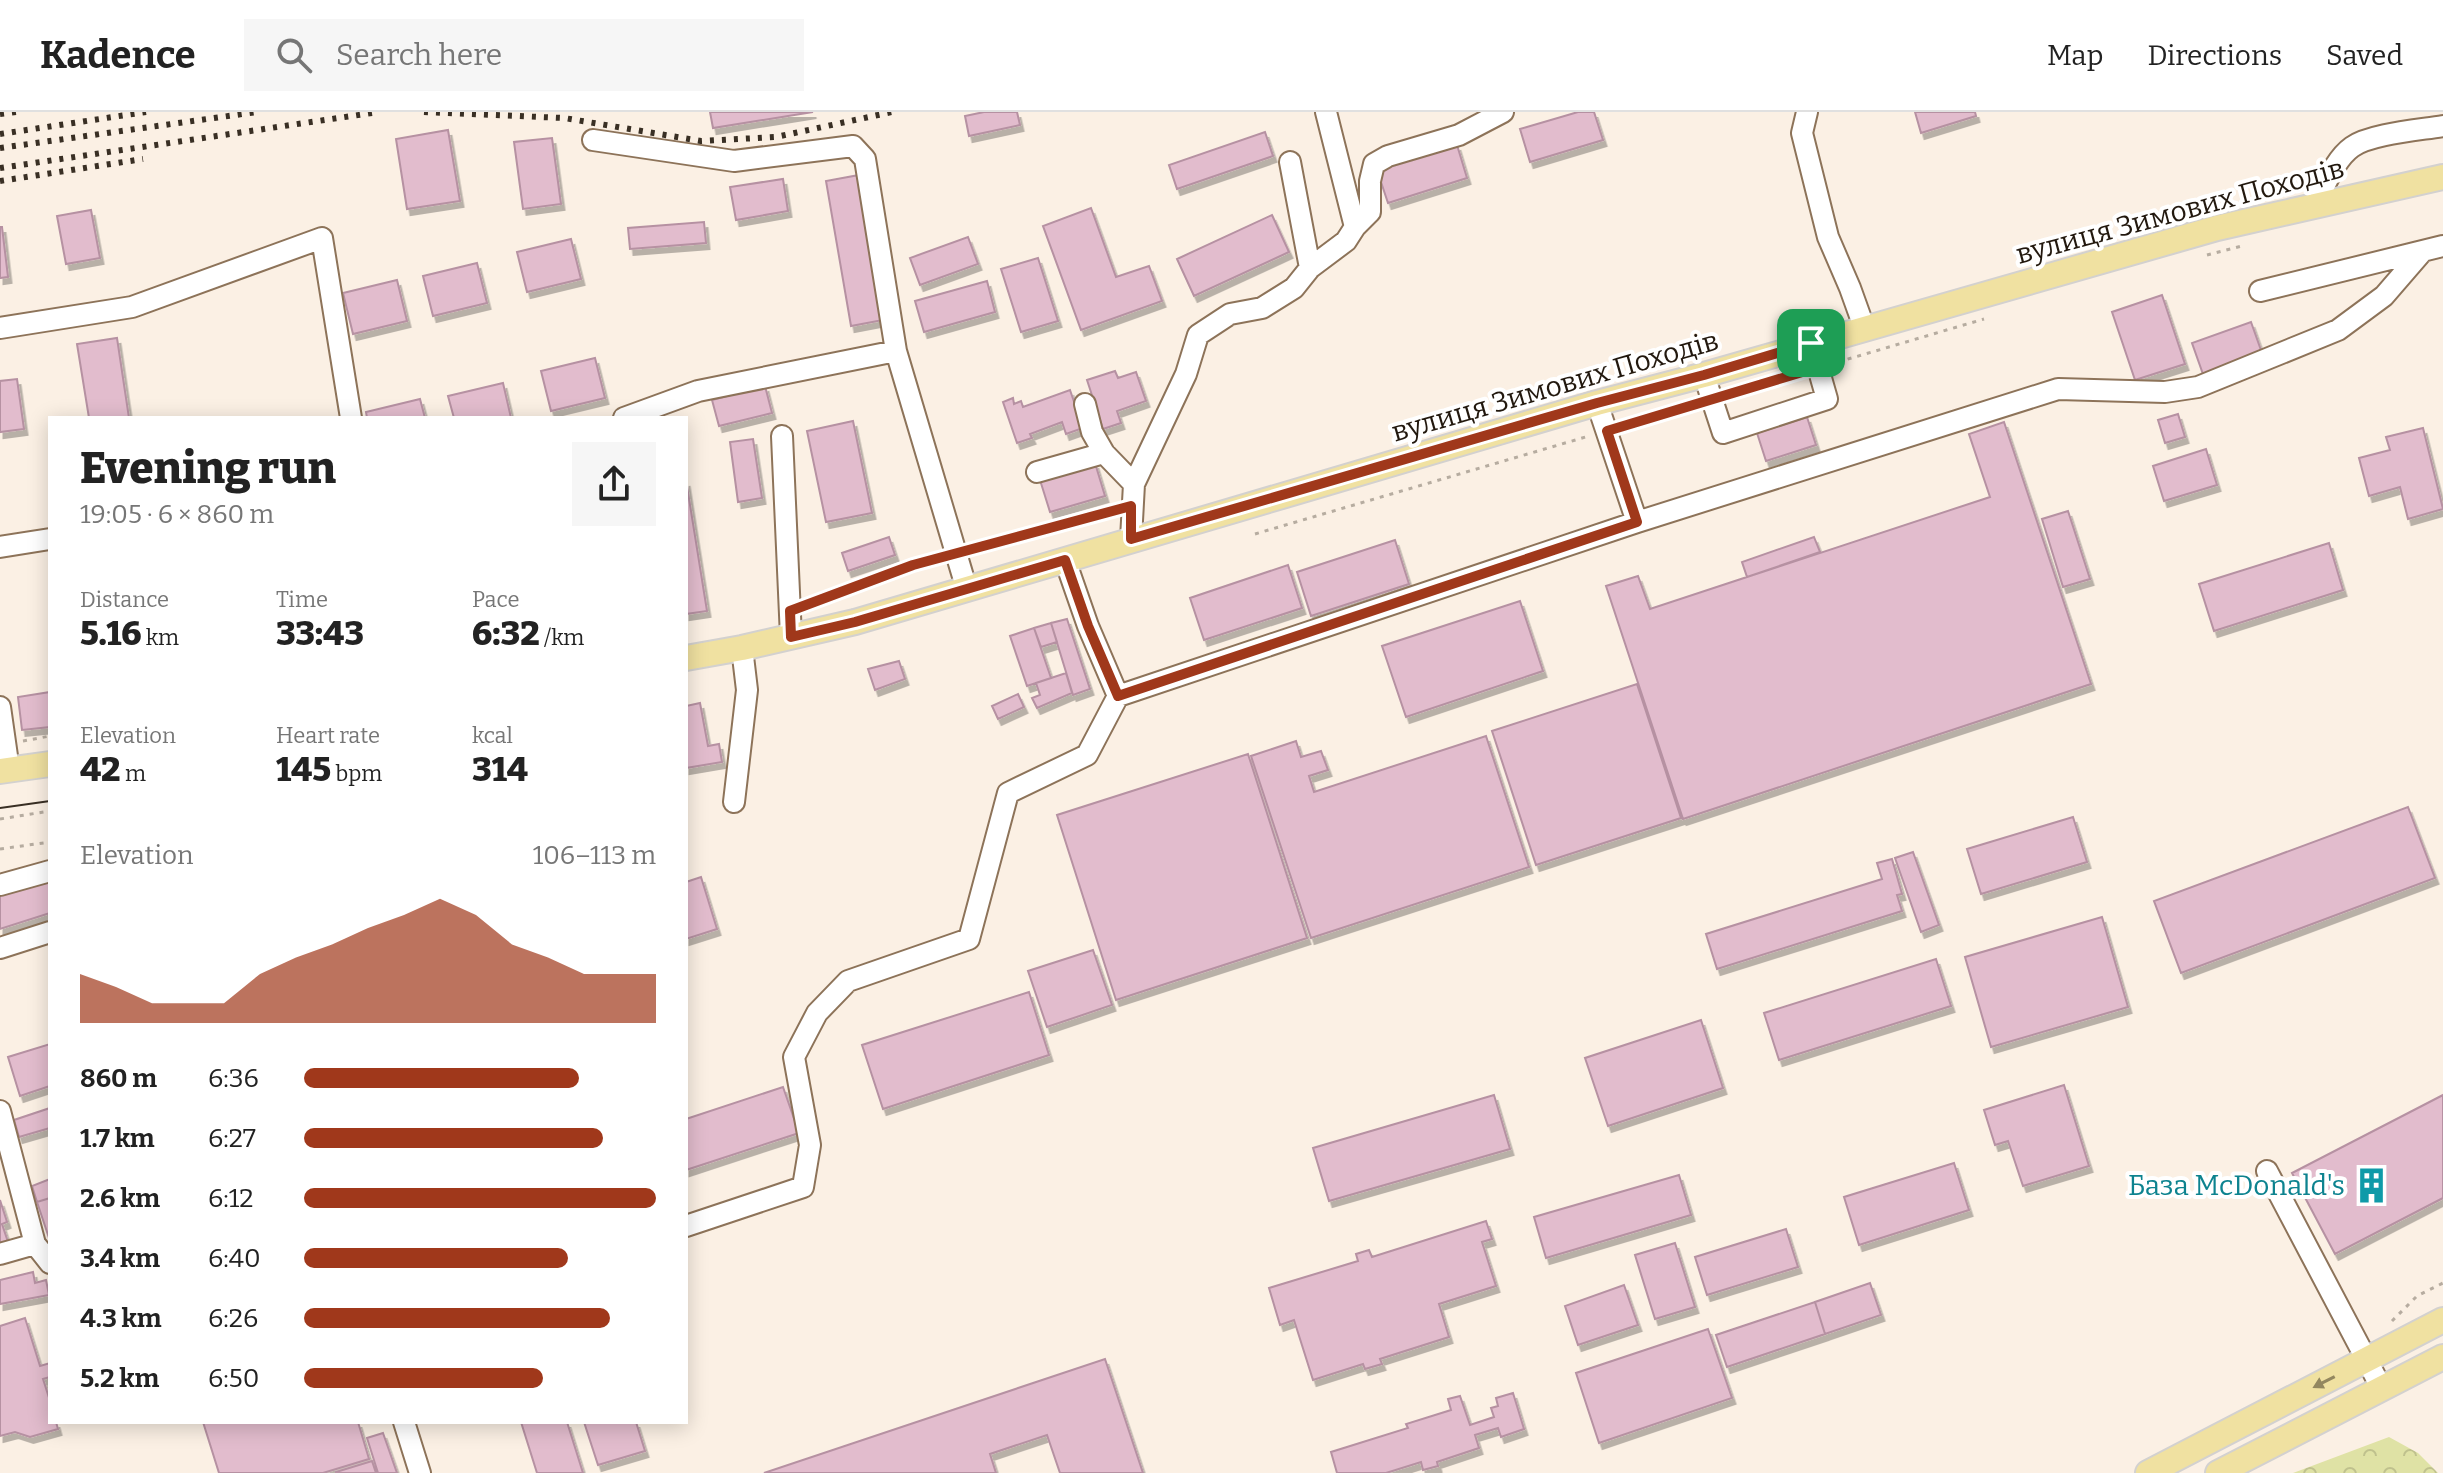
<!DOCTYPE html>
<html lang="en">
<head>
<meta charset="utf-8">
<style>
	:root { --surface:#fff; --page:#f6f6f6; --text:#222; --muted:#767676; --line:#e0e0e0; --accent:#a0381b }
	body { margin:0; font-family:Bitter,serif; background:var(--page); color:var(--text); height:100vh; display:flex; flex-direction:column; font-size:30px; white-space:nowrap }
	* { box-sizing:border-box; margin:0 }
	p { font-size:26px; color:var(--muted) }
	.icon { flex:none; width:44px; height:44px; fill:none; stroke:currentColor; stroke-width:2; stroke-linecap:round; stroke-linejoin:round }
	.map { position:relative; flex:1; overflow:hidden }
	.side { position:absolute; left:48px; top:304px; width:640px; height:1008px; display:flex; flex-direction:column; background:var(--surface); border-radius:0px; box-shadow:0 4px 20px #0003 }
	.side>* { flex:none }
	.pin { position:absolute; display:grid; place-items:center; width:68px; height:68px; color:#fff; margin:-34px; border-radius:16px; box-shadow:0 4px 12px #0006 }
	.round { display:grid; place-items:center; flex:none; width:84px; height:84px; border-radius:0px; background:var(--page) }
	.summary { display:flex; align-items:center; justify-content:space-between; height:136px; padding:0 32px }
	h1 { font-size:44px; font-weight:800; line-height:60px }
	.stats { display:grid; grid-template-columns:repeat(3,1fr); gap:12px; height:136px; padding:8px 32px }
	.stats div { display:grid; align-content:center }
	.stats b { font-size:34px; font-weight:800 }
	.stats small { font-size:22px; font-weight:400 }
	.stats p { font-size:22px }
	.chart { height:224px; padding:16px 32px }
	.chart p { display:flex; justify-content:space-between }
	.chart svg { width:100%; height:144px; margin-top:8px; fill:var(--accent); opacity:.7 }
	ul { padding:0 32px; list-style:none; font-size:26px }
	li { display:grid; grid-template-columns:128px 96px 1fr; align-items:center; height:60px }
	li i { height:20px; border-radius:10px; background:var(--accent) }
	header { display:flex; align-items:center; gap:48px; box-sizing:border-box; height:112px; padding:0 40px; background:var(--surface); border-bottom:2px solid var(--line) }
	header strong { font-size:38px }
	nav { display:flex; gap:44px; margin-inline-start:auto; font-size:28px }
	.search { width:560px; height:72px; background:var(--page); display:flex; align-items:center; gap:20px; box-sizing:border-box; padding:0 28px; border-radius:0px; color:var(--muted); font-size:30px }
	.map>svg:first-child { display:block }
	.forest { fill:url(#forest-crowns) }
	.building { fill:#e2bccd; stroke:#b691a2; stroke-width:2; filter:url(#shadow) }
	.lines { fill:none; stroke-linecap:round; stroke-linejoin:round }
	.minor-casing { stroke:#8d7359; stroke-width:24 }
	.major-casing { stroke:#d3d1cf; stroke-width:28 }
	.path { stroke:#b6aca0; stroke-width:3; stroke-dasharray:4 6; stroke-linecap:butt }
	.minor { stroke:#fff; stroke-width:20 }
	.major { stroke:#f0e1a1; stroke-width:24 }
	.tram { stroke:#392f24; stroke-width:2 }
	.rail { stroke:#392f24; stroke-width:6; stroke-dasharray:4 8; stroke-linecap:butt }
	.oneway { fill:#93875f }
	.route-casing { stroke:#fff; stroke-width:16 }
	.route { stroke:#a0381b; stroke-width:10 }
	.labels { text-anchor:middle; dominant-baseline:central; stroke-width:8; stroke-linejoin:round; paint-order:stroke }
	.street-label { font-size:28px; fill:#22180e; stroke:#fff }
	.culture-label { font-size:28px; fill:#0d838f; stroke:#fff; text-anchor:end }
</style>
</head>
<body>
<header>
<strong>Kadence</strong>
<div class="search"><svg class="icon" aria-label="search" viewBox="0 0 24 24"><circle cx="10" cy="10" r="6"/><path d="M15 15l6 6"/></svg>Search here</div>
<nav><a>Map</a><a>Directions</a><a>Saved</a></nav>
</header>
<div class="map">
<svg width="2443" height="1361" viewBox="0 0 2443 1361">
	<defs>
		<pattern id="forest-crowns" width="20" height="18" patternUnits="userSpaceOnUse" patternTransform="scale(2)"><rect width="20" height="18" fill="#dfe2a5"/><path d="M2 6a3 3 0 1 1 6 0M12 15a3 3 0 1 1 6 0" fill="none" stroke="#bfc18d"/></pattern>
		<filter id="shadow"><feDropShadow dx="3.5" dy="6" stdDeviation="0" flood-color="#0004"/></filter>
	</defs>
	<rect width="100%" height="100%" fill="#fbf0e4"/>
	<path class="forest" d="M2389,1325l29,16 20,20h-145z"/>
	<path class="building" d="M710,0h103l-100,16z
		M984,0h33l3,13 -51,11 -4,-20z
		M1578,0h16l9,28 -73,22 -10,-33z
		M1915,0h60l1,4 -55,17z
		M448,18l12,71 -53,8 -11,-70z
		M1265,20l8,24 -96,33 -8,-24z
		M552,26l9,66 -38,5 -9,-67z
		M1457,33l10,33 -79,25 -11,-33z
		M859,63l24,145 -32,6 -25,-145z
		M783,67l5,32 -52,9 -6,-33z
		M1091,96l25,69 33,-11 13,35 -81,29 -38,-104z
		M91,98l9,48 -34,6 -9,-48z
		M1272,103l17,37 -95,44 -17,-37z
		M704,110l2,21 -76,6 -2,-21z
		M0,115h2l6,50 -8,1z
		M968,125l10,27 -58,21 -10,-27z
		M571,127l10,40 -54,13 -10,-40z
		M1038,146l20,63 -37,11 -20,-63z
		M477,151l10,40 -54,13 -10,-40z
		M397,168l10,41 -54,13 -10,-41z
		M987,169l8,31 -71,20 -9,-31z
		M2162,183l23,69 -50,16 -23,-68z
		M2251,210l12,34 -59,21 -12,-34z
		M117,226l12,80h-40l-12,-74z
		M595,246l10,40 -54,13 -10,-40z
		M1115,259l3,7 18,-6 10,29 -29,10 4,12 -18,6 -16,-49z
		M17,267l7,50 -24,3v-51z
		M503,271l8,35h-57l-6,-22z
		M765,274l7,27 -53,13 -7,-26z
		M1070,278l13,38 -17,6 -4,-12 -32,12 2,4 -15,5 -14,-41 10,-4 1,6 7,-3 2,6z
		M420,287l5,19h-58l-1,-6z
		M2178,302l7,23 -20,6 -7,-23z
		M1807,305l9,28 -50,16 -9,-28z
		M853,309l19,92 -46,9 -19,-91z
		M2004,310l87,262 -408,135 -77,-233 32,-10 12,33 340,-112 -21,-63z
		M2423,316l20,81 -35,10 -8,-32 -31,9 -10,-38 31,-8 -4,-13z
		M753,327l9,59 -24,4 -8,-60z
		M2206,337l11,36 -53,16 -11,-35z
		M1095,351l10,33 -55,16 -10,-32z
		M686,368l21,131 -21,3z
		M2068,399l22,68 -27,8 -21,-68z
		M889,425l6,18 -47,16 -6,-18z
		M1814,425l6,15 -73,25 -5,-15z
		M1395,428l14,44 -98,32 -14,-44z
		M2329,431l14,47 -129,41 -15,-47z
		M1288,453l14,43 -98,32 -14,-42z
		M1520,489l23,70 -137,46 -24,-71z
		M1067,507l23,70 -17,6 -22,-72z
		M1051,511l6,19 -16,5 -7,-19z
		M1034,516l17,50 -24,8 -17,-50z
		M899,549l6,18 -30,11 -7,-21z
		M1066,561l6,20 -35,15 -5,-10 8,-3 -4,-12z
		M1637,572l44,134 -145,47 -44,-134z
		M50,580v35l-28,3 -4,-33z
		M1018,582l6,13 -26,12 -6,-13z
		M700,591l8,43 11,-2 3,18 -36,6v-62z
		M1486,624l43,131 -218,71 -60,-182 45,-15 5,16 20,-6 7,19 -19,6 5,16z
		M1248,642l59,184 -191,62 -59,-185z
		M2408,695l27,71 -254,95 -27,-72z
		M2073,705l14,45 -106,32 -14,-45z
		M1913,740l26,73 -18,7 -26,-74z
		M1892,747l10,35 -5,1 5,16 -185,58 -11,-35 176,-55 -5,-16z
		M50,763v38l-50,16v-38z
		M701,765l16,52 -31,10v-57z
		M2102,805l26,90 -137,40 -26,-90z
		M1093,838l19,55 -65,22 -19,-56z
		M1936,847l15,47 -172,54 -15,-47z
		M1029,880l20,63 -166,54 -21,-64z
		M1701,908l22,68 -115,38 -23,-68z
		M50,932v42l-30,10 -12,-39z
		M2064,973l25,81 -66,20 -15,-45 -13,4 -11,-35z
		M783,975l16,46 -113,37v-51z
		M1494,983l16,54 -181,52 -16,-53z
		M2443,983v103l-108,56 -43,-81z
		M50,996v20l-31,9 -5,-17z
		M1954,1051l15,47 -110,35 -15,-48z
		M1679,1063l12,40 -145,43 -12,-41z
		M50,1067v19l-13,4 -5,-16z
		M50,1086v43l-13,-39z
		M0,1088l7,22 -5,2 7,21 -9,2z
		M1486,1109l6,18 -10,3 14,44 -57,18 10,33 -69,22 2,5 -17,5 -2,-5 -50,16 -19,-60 -14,5 -11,-37 89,-27 -2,-7 13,-4 3,7z
		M1786,1117l12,38 -91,28 -12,-38z
		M1675,1131l20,64 -40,12 -20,-64z
		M33,1160l2,11 11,-3 3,15 -49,9v-24z
		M1870,1171l11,32 -56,19 -10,-32z
		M1624,1173l14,40 -60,20 -13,-39z
		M1815,1190l10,32 -98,33 -11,-32z
		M25,1206l15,48 10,-3v14l-7,2 7,22v21h6l2,7 -28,8 -15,-5 -15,4v-110z
		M1708,1217l24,69 -133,45 -23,-70z
		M1105,1247l38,114h-83l-13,-38 -57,19 6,19h-232z
		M1513,1281l11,36 -23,8 -3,-9 -23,7 4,13 -42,14 1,4 -15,4 -2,-8 -35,11h-49l-6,-21 77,-24 -2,-4 45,-14 -3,-11 12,-3 10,29 24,-8 -3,-9 7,-2 -2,-8z
		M203,1310h155l11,37 -46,14h-104z
		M521,1310h46l16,51h-46z
		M584,1310h52l9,29 -47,14z
		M383,1321l14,40h-19l-11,-35z
		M372,1349l4,12h-40v-1z"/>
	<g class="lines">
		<defs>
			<path id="minor" d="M1807,0l-5,21 26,104 22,51 14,39
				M593,28l141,21 119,-15 12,13 31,192 71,239
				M1290,50l20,106
				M2315,92c10,-18 20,-45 37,-57 18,-13 68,-17 91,-21
				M1355,115l15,-15v-31l4,-17 14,-8 71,-21 44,-23
				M2260,179l183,-45
				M0,216l132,-21 190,-69 29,180
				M1704,263l19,58 104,-34 -16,-56
				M1597,291l40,119
				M1085,292l7,28 12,21
				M624,306l74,-27 198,-40
				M782,324l9,201
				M1037,360l67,-19 30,31
				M1131,427l3,-55 52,-110 12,-39 32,-21 32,-6 32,-20 16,-20 36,-27 9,-14 -29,-115
				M0,435l50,-8
				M1118,584l519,-174 421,-133 107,3 33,-5 140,-57 46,-34 38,-44
				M0,595l9,63
				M734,690l13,-112 -5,-42
				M0,773l50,-14
				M0,836l50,-16
				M0,999l35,133 15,19
				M2267,1059l115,218
				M686,1114l117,-39 7,-42 -16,-88 23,-44 31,-32 121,-42 39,-146 79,-38 31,-59 -30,-70 -23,-66
				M0,1142l35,-10
				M404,1310l16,51"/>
			<path id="major" d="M686,546l56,-10 113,-26 742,-219 107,-28 513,-147 226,-51
				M0,659l50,-7
				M2148,1361l295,-153
				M2218,1361l225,-116"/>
		</defs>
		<use href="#minor" class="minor-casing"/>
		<use href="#major" class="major-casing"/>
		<path class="path" d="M2207,143l35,-9
			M1838,250l146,-43
			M1731,282l69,-21
			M1623,314l70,-21
			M1255,422l334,-98
			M976,435l135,-36
			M809,492l128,-47
			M23,629l27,-5
			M0,707l50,-8
			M0,737l50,-7
			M2392,1209l25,-25 26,-13"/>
		<use href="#minor" class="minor"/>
		<use href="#major" class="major"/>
		<path class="tram" d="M0,696l50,-7"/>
		<path class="rail" d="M424,0l140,6 137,23 75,-4 116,-25
			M0,2l16,-2
			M0,22l146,-22
			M0,36l257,-36
			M0,56l379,-56
			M0,69l143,-22"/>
	</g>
	<defs><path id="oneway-solid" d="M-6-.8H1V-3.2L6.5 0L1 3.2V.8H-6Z" transform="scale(2)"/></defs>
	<use class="oneway" href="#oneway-solid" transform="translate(2324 1270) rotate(153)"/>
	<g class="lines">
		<defs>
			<path id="route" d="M1811,231l8,24 -212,64 30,91 -519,174 -30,-70 -23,-66 -210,62 -64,15 -1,-26 123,-46 218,-59v33l466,-136 107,-28z"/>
		</defs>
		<use href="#route" class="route-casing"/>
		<use href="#route" class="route"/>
	</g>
	<defs>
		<symbol id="building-bare" viewBox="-9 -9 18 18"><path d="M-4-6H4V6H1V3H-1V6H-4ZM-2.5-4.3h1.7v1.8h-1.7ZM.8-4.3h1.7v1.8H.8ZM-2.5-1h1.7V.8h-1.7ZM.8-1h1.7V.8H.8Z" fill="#0f9aa8" stroke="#fff" stroke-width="2.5" paint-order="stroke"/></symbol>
	</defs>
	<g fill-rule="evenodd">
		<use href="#building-bare" x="2346" y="1048" width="51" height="51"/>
	</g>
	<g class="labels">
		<g class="street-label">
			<text transform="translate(2180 99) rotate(-15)">вулиця Зимових Походів</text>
			<text transform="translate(1555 274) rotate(-16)">вулиця Зимових Походів</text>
		</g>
		<g class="culture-label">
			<text x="2345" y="1073">База McDonald's</text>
		</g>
	</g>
</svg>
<div class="pin" style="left:1811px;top:231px;background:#1e9e55"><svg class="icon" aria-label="arrive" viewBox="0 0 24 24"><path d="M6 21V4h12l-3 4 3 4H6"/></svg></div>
<section class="side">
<div class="summary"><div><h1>Evening run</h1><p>19:05 · 6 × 860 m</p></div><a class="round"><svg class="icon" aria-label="share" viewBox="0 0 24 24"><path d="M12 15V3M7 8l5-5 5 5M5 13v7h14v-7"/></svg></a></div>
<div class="stats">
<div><p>Distance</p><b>5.16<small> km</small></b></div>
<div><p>Time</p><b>33:43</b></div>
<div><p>Pace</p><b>6:32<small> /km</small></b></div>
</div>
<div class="stats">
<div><p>Elevation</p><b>42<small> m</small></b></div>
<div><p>Heart rate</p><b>145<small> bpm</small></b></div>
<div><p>kcal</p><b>314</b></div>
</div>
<div class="chart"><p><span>Elevation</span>106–113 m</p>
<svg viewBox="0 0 160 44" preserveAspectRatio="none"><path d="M0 44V29L10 33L20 38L30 38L40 38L50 29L60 24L70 20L80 15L90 11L100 6L110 11L120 20L130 24L140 29L150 29L160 29V44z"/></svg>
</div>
<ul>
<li><b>860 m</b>6:36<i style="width:78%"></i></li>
<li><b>1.7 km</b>6:27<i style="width:85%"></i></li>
<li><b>2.6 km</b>6:12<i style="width:100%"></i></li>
<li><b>3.4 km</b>6:40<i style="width:75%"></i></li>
<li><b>4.3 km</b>6:26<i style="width:87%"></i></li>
<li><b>5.2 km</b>6:50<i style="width:68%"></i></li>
</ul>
</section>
</div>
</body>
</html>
